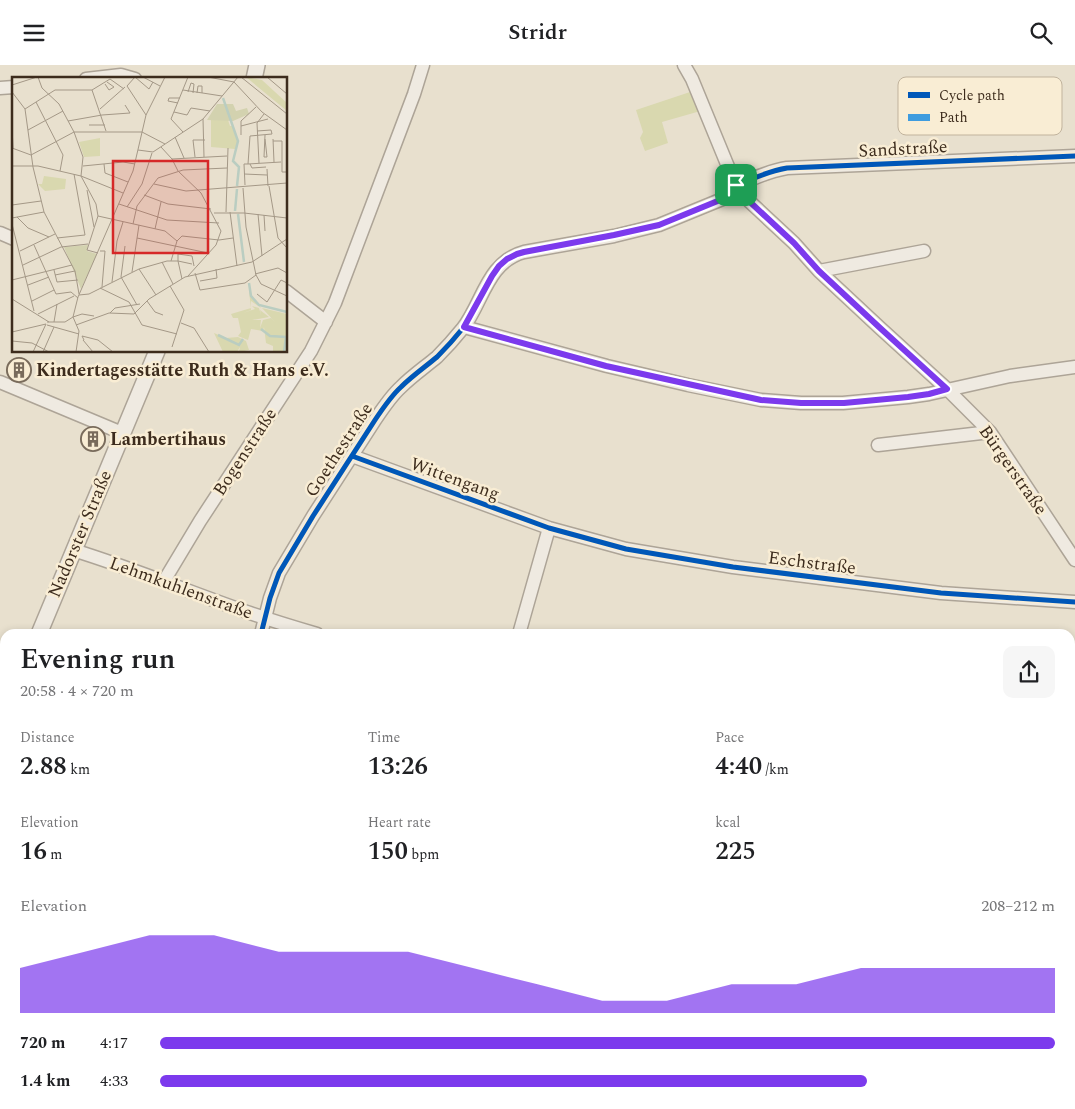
<!DOCTYPE html>
<html lang="en">
<head>
<meta charset="utf-8">
<style>
	:root { --surface:#fff; --page:#f6f6f6; --text:#202124; --muted:#757577; --accent:#7c3aed }
	body { margin:0; font-family:Spectral,serif; background:var(--page); color:var(--text); height:100vh; display:flex; flex-direction:column; font-size:19px; white-space:nowrap }
	* { box-sizing:border-box; margin:0 }
	p { font-size:16px; color:var(--muted) }
	.icon { flex:none; width:28px; height:28px; fill:none; stroke:currentColor; stroke-width:2; stroke-linecap:round; stroke-linejoin:round }
	.map { position:relative; flex:1; overflow:hidden }
	.details { position:absolute; left:0px; top:564px; width:1075px; height:481px; display:flex; flex-direction:column; background:var(--surface); border-radius:15px 15px 0 0; box-shadow:0 2px 8px #0003 }
	.details>* { flex:none }
	.pin { position:absolute; display:grid; place-items:center; width:42px; height:42px; color:#fff; margin:-21px; border-radius:10px; box-shadow:0 2px 8px #0006 }
	.round { display:grid; place-items:center; flex:none; width:52px; height:52px; border-radius:10px; background:var(--page) }
	.headline { display:flex; align-items:center; justify-content:space-between; height:85px; padding:0 20px }
	h1 { font-size:28px; font-weight:600; line-height:38px }
	.metrics { display:grid; grid-template-columns:repeat(3,1fr); gap:8px; height:85px; padding:5px 20px }
	.metrics div { display:grid; align-content:center }
	.metrics b { font-size:25px; font-weight:600 }
	.metrics small { font-size:14px; font-weight:400 }
	.metrics p { font-size:14px }
	.chart { height:140px; padding:10px 20px }
	.chart p { display:flex; justify-content:space-between }
	.chart svg { width:100%; height:90px; margin-top:5px; fill:var(--accent); opacity:.7 }
	ul { padding:0 20px; list-style:none; font-size:16px }
	li { display:grid; grid-template-columns:80px 60px 1fr; align-items:center; height:38px }
	li i { height:12px; border-radius:6px; background:var(--accent) }
	header { display:flex; justify-content:space-between; align-items:center; height:65px; padding:0 20px; background:var(--surface); font-size:22px; font-weight:600 }
	.map>svg:first-child { display:block }
	.green { fill:#d9d8af }
	.lines { fill:none; stroke-linecap:round; stroke-linejoin:round }
	.minor-casing { stroke:#ada497; stroke-width:15 }
	.tertiary-casing { stroke:#ada497; stroke-width:18 }
	.minor { stroke:#efeae1; stroke-width:12 }
	.tertiary { stroke:#efeae1; stroke-width:15 }
	.quiet { stroke:#3f9cdf; stroke-width:4; stroke-dasharray:8 4; stroke-linecap:butt }
	.cycleway-casing { stroke:#f9edd4; stroke-width:8 }
	.cycleway { stroke:#0057b8; stroke-width:5 }
	.route-casing { stroke:#fff; stroke-width:10 }
	.route { stroke:#7c3aed; stroke-width:6 }
	.labels { text-anchor:middle; dominant-baseline:central; stroke-width:5; stroke-linejoin:round; paint-order:stroke }
	.street-label { font-size:18px; fill:#3d2c1d; stroke:#f9edd4 }
	.poi-label { font-size:18px; font-weight:bold; fill:#3d2c1d; stroke:#f9edd4; text-anchor:start }
	.inset-river { fill:none; stroke:#bacdc1; stroke-width:2.5 }
	.inset-road { fill:none; stroke:#a49887; stroke-width:1 }
	.view { fill:#d62828; fill-opacity:0.15; stroke:#d62828; stroke-width:2.5 }
	.inset-edge { fill:none; stroke:#3d2c1d; stroke-width:2.5 }
	.key { fill:#f9edd4; stroke:#c1b39d; stroke-width:1 }
	.key-label { font-size:14px; fill:#3d2c1d }
</style>
</head>
<body>
<header><svg class="icon" aria-label="menu" viewBox="0 0 24 24"><path d="M4 6h16M4 12h16M4 18h16"/></svg>Stridr<svg class="icon" aria-label="search" viewBox="0 0 24 24"><circle cx="10" cy="10" r="6"/><path d="M15 15l6 6"/></svg></header>
<div class="map">
<svg width="1075" height="1044" viewBox="0 0 1075 1044">
	<rect width="100%" height="100%" fill="#e8e0ce"/>
	<path class="green" d="M696,25l8,20 -42,12 6,21 -23,8 -5,-13 3,-6 -7,-22z"/>
	<g class="lines">
		<defs>
			<path id="minor" d="M684,0l8,14 44,107 14,16 44,41 25,28 60,56 68,62 43,43 85,128
				M86,14l35,-4 14,4
				M0,23l14,-1
				M0,168l14,6
				M819,206l105,-20
				M286,226l40,31
				M464,262l143,39 81,19 73,15 40,3h42l65,-6 21,-3 81,-18 65,-9
				M0,317l122,51
				M878,380l112,-13
				M352,391l197,72 77,21 107,18 208,26 134,9
				M73,485c59,18 116,42 174,62 23,8 46,15 70,22
				M164,516l36,-60 111,-170 24,-48 79,-209 9,-29
				M261,569l9,-36 9,-25 34,-57 62,-96c8,-12 16,-24 26,-33 11,-11 24,-20 36,-30 9,-9 18,-19 26,-29 20,-26 24,-66 61,-76l90,-16 45,-11 66,-27 9,-7 2,-5c17,-8 33,-15 51,-18l288,-12
				M519,569l30,-106
				M1070,701l5,1
				M1070,879h5
				M29,1044l1,-4
				M123,1044v-4
				M248,1044l1,-4
				M682,1044l1,-4
				M1069,1044l6,-6"/>
			<path id="tertiary" d="M254,14l3,-14
				M39,569l118,-283
				M0,661l5,-11"/>
		</defs>
		<use href="#minor" class="minor-casing"/>
		<use href="#tertiary" class="tertiary-casing"/>
		<use href="#minor" class="minor"/>
		<use href="#tertiary" class="tertiary"/>
		<path class="quiet" d="M0,945l5,1"/>
		<defs>
			<path id="cycleway" d="M352,391l197,72 77,21 107,18 208,26 134,9
				M261,569l9,-36 9,-25 34,-57 62,-96c8,-12 16,-24 26,-33 11,-11 24,-20 36,-30 9,-9 18,-19 26,-29 20,-26 24,-66 61,-76l90,-16 45,-11 66,-27 9,-7 2,-5c17,-8 33,-15 51,-18l288,-12"/>
		</defs>
		<use href="#cycleway" class="cycleway-casing"/>
		<use href="#cycleway" class="cycleway"/>
	</g>
	<g class="lines">
		<defs>
			<path id="route" d="M736,120l14,17 44,41 25,28 60,56 68,62 -18,5 -21,3 -64,6h-43l-40,-3 -155,-34 -142,-39 28,-51 7,-10 8,-7 10,-5 7,-2 90,-17 45,-10 66,-27 9,-7z"/>
		</defs>
		<use href="#route" class="route-casing"/>
		<use href="#route" class="route"/>
	</g>
	<defs>
		<symbol id="building-ring" viewBox="-11 -11 22 22"><circle r="9.5" fill="#f9edd4" stroke="#796b5b" stroke-width="1.5"/><path d="M-4-6H4V6H1V3H-1V6H-4ZM-2.5-4.3h1.7v1.8h-1.7ZM.8-4.3h1.7v1.8H.8ZM-2.5-1h1.7V.8h-1.7ZM.8-1h1.7V.8H.8Z" fill="#796b5b"/></symbol>
	</defs>
	<g fill-rule="evenodd">
		<use href="#building-ring" x="5" y="291" width="28" height="28"/>
		<use href="#building-ring" x="79" y="360" width="28" height="28"/>
	</g>
	<g class="labels">
		<g class="street-label">
			<text transform="translate(903 84) rotate(-3)">Sandstraße</text>
			<text transform="translate(339 385) rotate(-57)">Goethestraße</text>
			<text transform="translate(245 387) rotate(-57)">Bogenstraße</text>
			<text transform="translate(1013 405) rotate(55)">Bürgerstraße</text>
			<text transform="translate(455 414) rotate(20)">Wittengang</text>
			<text transform="translate(80 469) rotate(-67)">Nadorster Straße</text>
			<text transform="translate(812 498) rotate(7)">Eschstraße</text>
			<text transform="translate(181 523) rotate(20)">Lehmkuhlenstraße</text>
		</g>
		<g class="poi-label">
			<text x="36" y="305">Kindertagesstätte Ruth &amp; Hans e.V.</text>
			<text x="110" y="374">Lambertihaus</text>
		</g>
	</g>
	<g transform="translate(12 12)">
		<rect width="275" height="275" fill="#e8e0ce"/>
		<path d="M234,0l16,3 25,23v8zM199,43h17l2,6h3l5,15 -3,8 -24,-2zM88,61v18l-16,1 -5,-15zM32,99l22,3 -1,10 -20,2 -7,-7h4zM237,214l12,17 -10,-7v9l-8,3 12,-4 -3,-3 7,2 2,7 -1,-5 9,7 -17,3h9l-1,8 3,-8 8,-2 4,4 -13,-14 25,6v38h-14v-6l-7,-3 -2,-16 -1,4 -12,-2 -3,11 -10,-4 3,-4 -3,-14h-5l-2,-4 20,-6zM202,256l12,5 12,-1 8,4 3,9 -10,2 1,-5 -3,5h-14z" fill="#d9d8af"/>
		<path d="M205,27h16l3,7 11,-3 2,6 -16,7 -26,-1zM76,168l-1,6 10,3 -16,35 -17,-42z" fill="#d3d2af"/>
		<path class="inset-river" d="M211,21l15,43 -5,20 6,6 -2,19M223,134l2,-22M226,137l6,48M237,206l2,13 8,9 28,7M249,252l9,7 16,1 -2,15M206,258l21,10 4,-6"/>
		<path class="inset-road" d="M26,0l4,11 17,16 15,28 9,25 -2,19M123,0l-8,9 19,29M123,0l14,12 4,-7M131,0l17,9M196,0l26,5 28,30 25,18M229,0l46,37M255,0l20,17M93,7l4,6 5,-3 -7,-5M0,8l25,-8M80,13l14,41M171,13l39,6M0,15l13,17 8,58 11,45 31,59 4,23M176,15l3,-9 3,1 -1,9M185,16l1,-7h4v7M24,25l27,53 -3,16M166,26l-10,-2 1,-3h11M13,32l30,-19h37l18,-11 14,10M88,32l25,-22M162,35l13,3 4,-7 19,3M90,38l28,-2 -5,-8M191,42l1,38M56,44l34,-6M77,48h16M0,49l1,23M229,49l27,-7M16,53l35,-19M130,55l23,12M171,55l-12,-13 17,-42M229,58v-14l15,-14M253,58l-1,22h3l-2,-18M163,60l9,21M261,62l1,23M261,64h9v31h5M149,70l11,12 6,12 23,22 20,38 -5,14 -28,31M0,71l19,7M126,73l15,2 50,-33 35,-42M19,78l43,-23h68M183,80l-2,-17h12M160,82l55,-3M247,86l-2,-40 7,-9M92,87l1,9 23,9M236,87l2,-28 22,-2 -1,-4 -14,1M236,87l33,-2M238,87l2,4 14,-1M0,89h26l43,10 42,17M71,89l40,-4 12,2M255,92l1,17M62,97l11,61M232,97l23,1M69,99l15,28 2,12 -11,34 11,3M142,107l32,7 101,-8M233,108l-1,-21h4M257,109l9,52 9,10M231,111l3,39 10,48 5,9 26,12M75,113l7,37M132,118l24,9 43,5M107,127l48,16 52,3M0,128l29,-4M115,130l15,-23 10,-31M214,135l2,-64M218,135l7,54M202,136h30l43,5M246,137l4,42M252,138l1,16M86,139l67,15 12,10 -6,20M5,140l11,11 21,9M0,141l32,-6M0,147l22,87M121,147l4,-18 21,-28 25,-8 44,-2M143,152l6,-27M45,161l28,-3M125,161l71,15M165,164l5,-5 37,4 14,-2M22,168l22,49 15,-2 7,6M113,169l-4,31 16,28M8,174l35,-17M88,174h5l-3,36M150,185l11,22M180,187l-14,-3v-7l14,2 2,10M11,188l38,-18 27,-3M127,192l17,26M42,193l3,12 21,-2M120,195l7,-47M183,196l5,17 45,-7 11,-8M243,197l23,-6 9,5M43,198l20,-4M0,203l60,-15M188,204l17,-3 -1,-9M100,205l5,-41 6,-19M16,208l21,-8M158,209l14,24 -12,37M88,211l29,14 13,23 35,9M245,217l10,8 14,-22 6,3M67,218l10,-1 50,-25 28,-8h11l4,18M0,222l37,23M20,224l22,-11M135,224l8,11 8,3M98,236l5,-5 25,-4M26,237l36,-18M35,245h18l8,-5 5,-20 55,-126 13,-56 19,-38M42,245l3,-18M169,246l13,5 15,24M35,248l32,9M64,248l33,-12 25,1 15,-15 36,-22 67,-15 35,-23M0,255l34,-8M71,263l10,12M72,263l-2,-4 16,4 15,12M0,264l20,2 17,9M21,275l13,-28M31,275l11,-25M64,275l3,-21 -6,-14 9,-3 12,2"/>
		<path class="view" d="M101,84h95v92h-95z"/>
		<rect width="275" height="275" class="inset-edge"/>
	</g>
	<rect x="898" y="12" width="164" height="58" rx="8" class="key"/>
	<rect x="908" y="27" width="22" height="6" fill="#0057b8"/>
	<rect x="908" y="49" width="22" height="7" fill="#3f9cdf"/>
	<g class="key-label">
		<text x="939" y="35">Cycle path</text>
		<text x="939" y="57">Path</text>
	</g>
</svg>
<div class="pin" style="left:736px;top:120px;background:#1e9e55"><svg class="icon" aria-label="arrive" viewBox="0 0 24 24"><path d="M6 21V4h12l-3 4 3 4H6"/></svg></div>
<section class="details">
<div class="headline"><div><h1>Evening run</h1><p>20:58 · 4 × 720 m</p></div><a class="round"><svg class="icon" aria-label="share" viewBox="0 0 24 24"><path d="M12 15V3M7 8l5-5 5 5M5 13v7h14v-7"/></svg></a></div>
<div class="metrics">
<div><p>Distance</p><b>2.88<small> km</small></b></div>
<div><p>Time</p><b>13:26</b></div>
<div><p>Pace</p><b>4:40<small> /km</small></b></div>
</div>
<div class="metrics">
<div><p>Elevation</p><b>16<small> m</small></b></div>
<div><p>Heart rate</p><b>150<small> bpm</small></b></div>
<div><p>kcal</p><b>225</b></div>
</div>
<div class="chart"><p><span>Elevation</span>208–212 m</p>
<svg viewBox="0 0 160 44" preserveAspectRatio="none"><path d="M0 44V22L10 14L20 6L30 6L40 14L50 14L60 14L70 22L80 30L90 38L100 38L110 30L120 30L130 22L140 22L150 22L160 22V44z"/></svg>
</div>
<ul>
<li><b>720 m</b>4:17<i style="width:100%"></i></li>
<li><b>1.4 km</b>4:33<i style="width:79%"></i></li>
</ul>
</section>
</div>
</body>
</html>
